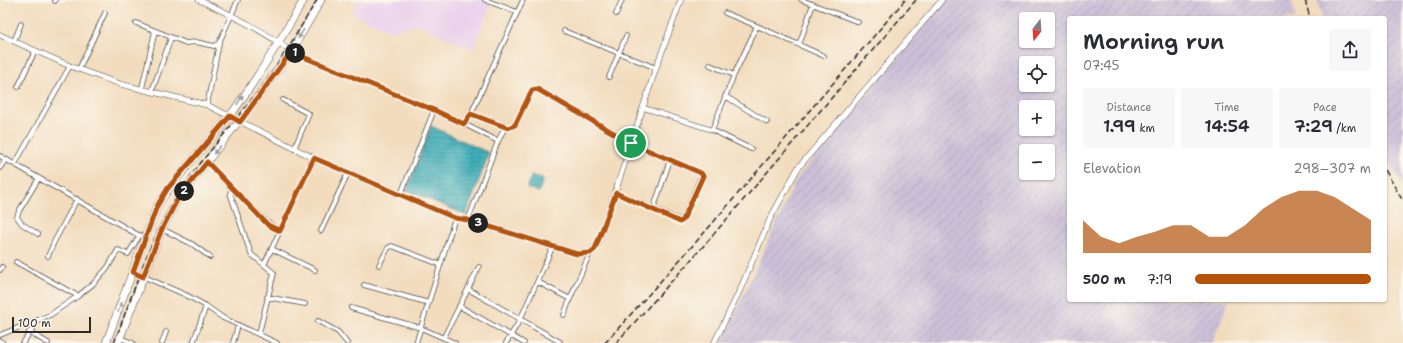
<!DOCTYPE html>
<html lang="en">
<head>
<meta charset="utf-8">
<style>
	:root { --surface:#fff; --page:#f7f7f7; --text:#2b2b33; --muted:#7c7c81; --accent:#b45309 }
	body { margin:0; font-family:"Shantell Sans",sans-serif; background:var(--page); color:var(--text); height:100vh; display:flex; flex-direction:column; font-size:15px; white-space:nowrap }
	* { box-sizing:border-box; margin:0 }
	p { font-size:13px; color:var(--muted) }
	.icon { flex:none; width:22px; height:22px; fill:none; stroke:currentColor; stroke-width:2; stroke-linecap:round; stroke-linejoin:round }
	.map { position:relative; flex:1; overflow:hidden }
	.panel { position:absolute; left:1067px; top:16px; width:320px; height:286px; display:flex; flex-direction:column; background:var(--surface); border-radius:4px; box-shadow:0 1px 3px #0004 }
	.panel>* { flex:none }
	.needle { width:26px; rotate:197deg }
	.fabs { position:absolute; left:1019px; top:12px; display:grid; gap:8px }
	.fabs a { display:grid; place-items:center; width:36px; height:36px; border-radius:4px; background:var(--surface); box-shadow:0 1px 3px #0004; font-size:20px }
	.scale { position:absolute; left:12px; bottom:10px; width:79px; box-sizing:border-box; padding-left:4px; border:2px solid #2b2b2b; border-top:0; font-size:11px; line-height:14px; white-space:nowrap; color:#2b2b2b; -webkit-text-stroke:3px #fbf7ec; paint-order:stroke }
	.pin { position:absolute; display:grid; place-items:center; width:34px; height:34px; color:#fff; margin:-17px; border:2px solid #fff; border-radius:50%; box-shadow:0 1px 4px #0007 }
	.km { position:absolute; width:20px; height:20px; margin:-10px; border-radius:50%; background:#222; color:#fff; font-size:11px; line-height:20px; text-align:center }
	.round { display:grid; place-items:center; flex:none; width:42px; height:42px; border-radius:4px; background:var(--page) }
	.overview { display:flex; align-items:center; justify-content:space-between; height:68px; padding:0 16px }
	h1 { font-size:22px; font-weight:600; line-height:30px }
	.figures { display:grid; grid-template-columns:repeat(3,1fr); gap:6px; height:68px; padding:4px 16px }
	.figures div { display:grid; align-content:center; border-radius:4px; background:var(--page); text-align:center }
	.figures b { font-size:17px; font-weight:600 }
	.figures small { font-size:11px; font-weight:400 }
	.figures p { font-size:11px }
	.chart { height:112px; padding:8px 16px }
	.chart p { display:flex; justify-content:space-between }
	.chart svg { width:100%; height:72px; margin-top:4px; fill:var(--accent); opacity:.7 }
	ul { padding:0 16px; list-style:none; font-size:13px }
	li { display:grid; grid-template-columns:64px 48px 1fr; align-items:center; height:30px }
	li i { height:10px; border-radius:5px; background:var(--accent) }
	.map>svg:first-child { display:block }
	.built { fill:#ead1ec }
	.industrial { fill:url(#industrial-furrows); fill-rule:evenodd }
	.water { fill:url(#water-rules); stroke:#346c72 }
	.lines { fill:none; stroke-linecap:round; stroke-linejoin:round }
	.minor-casing { stroke:#494641; stroke-width:5.5 }
	.tertiary-casing { stroke:#494641; stroke-width:6 }
	.primary-casing { stroke:#494641; stroke-width:8 }
	.minor { stroke:#fff; stroke-width:4 }
	.tertiary { stroke:#fff; stroke-width:5 }
	.primary { stroke:#fff; stroke-width:7 }
	.rail { stroke:#2b2b2b; stroke-width:1.5; stroke-dasharray:6 3; stroke-linecap:butt }
	.oneway { fill:#a0a0a0 }
	.route-casing { stroke:#fff; stroke-width:8 }
	.route { stroke:#b45309; stroke-width:5 }
</style>
</head>
<body>
<div class="map">
<svg width="1403" height="343" viewBox="0 0 1403 343">
	<defs>
		<pattern id="industrial-furrows" width="10" height="10" patternUnits="userSpaceOnUse"><rect width="10" height="10" fill="#cabfd6"/><path d="M-1 1l2-2M0 10L10 0M9 11l2-2" fill="none" stroke="#aea4b8"/></pattern>
		<pattern id="water-rules" width="6" height="5" patternUnits="userSpaceOnUse"><rect width="6" height="5" fill="#3cadb8"/><path d="M0 2.5h6" fill="none" stroke="#338d96"/></pattern>
	</defs>
	<rect width="100%" height="100%" fill="#fbf7ec"/>
	<filter id="ink" filterUnits="userSpaceOnUse"><feTurbulence type="fractalNoise" baseFrequency=".025" numOctaves="2"/><feDisplacementMap in="SourceGraphic" scale="8" xChannelSelector="R" yChannelSelector="G"/><feConvolveMatrix kernelMatrix="1 2 1 2 8 2 1 2 1" color-interpolation-filters="sRGB"/></filter>
	<filter id="wash" filterUnits="userSpaceOnUse"><feTurbulence type="fractalNoise" baseFrequency=".012" numOctaves="4" result="noise"/><feDisplacementMap in="SourceGraphic" scale="16" xChannelSelector="R" yChannelSelector="G"/><feGaussianBlur stdDeviation="0.9" result="paint"/><feColorMatrix in="noise" values="0 0 0 0 0 0 0 0 0 0 0 0 0 0 0 0 0 1.4 0 .05"/><feComposite in="paint" operator="in"/></filter>
	<g filter="url(#wash)">
		<rect width="100%" height="100%" fill="#f2dcbd"/>
		<path class="built" d="M359,0h123l10,3 -19,47 -55,-26 -27,7 -40,-18z"/>
		<path class="industrial" d="M946,0h345l5,18h-227v282h160l-17,43h-490l75,-165zM1026,19h22v22h-22zM1026,63h22v22h-22zM1026,107h22v22h-22zM1026,151h22v22h-22z
			M1317,0h86v185l-18,-28v-139h-63z"/>
		<path class="water" d="M431,126l58,27 -23,62 -59,-25z
			M531,176l12,3 -4,13 -12,-4z"/>
	</g>
	<g filter="url(#ink)">
		<g class="lines">
			<defs>
				<path id="minor" d="M485,0l32,12
					M802,0l56,22
					M55,1v-1
					M725,13l32,13
					M616,14l6,-14
					M136,23l50,20 10,-1 18,4 5,-3 19,-43
					M564,31l92,37
					M14,41l7,-17
					M799,45l14,-41
					M291,52l143,58 30,14 7,-10 37,14 7,-3 17,-35 5,-1 94,54 71,31 -20,47 -66,-28
					M710,65l24,10
					M79,69l26,-56
					M609,77l17,-41
					M18,87l17,-36
					M142,88l13,-57
					M152,91l19,-53
					M725,96l42,26
					M283,100l26,14 -15,35
					M207,105l12,-62
					M644,108l68,22 22,-55 23,-49 67,30
					M471,114l52,-114
					M464,124l34,17 -30,79
					M712,130l39,19
					M498,141l7,-14
					M0,156l140,80
					M207,162l26,28 -3,3 21,61 23,19 -15,60
					M15,164l55,-98
					M0,168l6,-9
					M233,190c17,13 28,31 47,41
					M401,194l33,-84
					M653,210l17,-50
					M162,229l30,15 18,13
					M321,231l27,-58
					M38,234l-16,-10 -5,-7 2,-6 20,-33
					M272,249l43,21
					M48,256l6,-14 23,-43
					M16,262l62,34
					M264,265l50,-107
					M379,265l9,-17 4,-2 47,18
					M0,270l2,-3
					M133,272l53,23 20,11 17,12 54,25
					M538,282l32,17 20,-46
					M364,285l65,18
					M468,289l11,-22
					M267,297l38,7
					M459,306l65,37
					M351,308l70,20 34,15
					M564,315l6,-16
					M318,321l20,11 9,11
					M29,332l19,11
					M0,335l50,-20 28,-19 15,-12 15,-17 10,-17 10,4 12,-19
					M444,337l24,-48 92,53
					M120,338l13,5
					M0,341l3,2
					M23,343l15,-23
					M162,343l4,-11
					M193,343l13,-37
					M233,343l5,-18
					M416,343l39,-125
					M506,343l14,-23 33,-74"/>
				<path id="tertiary" d="M199,0c32,15 65,30 92,52
					M0,35l70,31 50,18 87,21 107,53 141,60 13,2 109,34 13,-1 8,-9 58,-176 25,-68
					M714,343l26,-53 30,-71 28,-51 144,-168"/>
				<path id="primary" d="M106,343l51,-137c21,-33 49,-60 73,-90 27,-37 51,-77 74,-116
					M118,343l44,-114 15,-29 86,-110 28,-38 30,-52"/>
			</defs>
			<use href="#minor" class="minor-casing"/>
			<use href="#tertiary" class="tertiary-casing"/>
			<use href="#primary" class="primary-casing"/>
			<use href="#minor" class="minor"/>
			<use href="#tertiary" class="tertiary"/>
			<use href="#primary" class="primary"/>
			<path class="rail" d="M1305,0l5,18
				M1385,170l18,31
				M114,343c18,-46 32,-94 57,-137 23,-40 56,-73 83,-109 24,-31 43,-64 63,-97
				M605,343l99,-110 201,-233
				M616,343l91,-101 209,-242"/>
		</g>
		<defs><path id="oneway-solid" d="M-6-.8H1V-3.2L6.5 0L1 3.2V.8H-6Z"/></defs>
		<g class="oneway">
			<use href="#oneway-solid" transform="translate(301 34) rotate(121)"/>
			<use href="#oneway-solid" transform="translate(240 100) rotate(-56)"/>
			<use href="#oneway-solid" transform="translate(217 150) rotate(129)"/>
			<use href="#oneway-solid" transform="translate(120 307) rotate(-69)"/>
		</g>
	</g>
	<g class="lines" filter="url(#ink)">
		<defs>
			<path id="route" d="M291,52l143,58 30,14 7,-10 37,14 7,-3 17,-35 5,-1 94,54 70,30 2,3 -20,44 -3,2 -64,-29 -21,56 -5,4 -13,1 -109,-34 -13,-2 -141,-60 -34,73 -12,-6 -61,-63 -30,38 -15,29 -19,48 -10,-5 24,-66 11,-18 62,-72 10,6z"/>
		</defs>
		<use href="#route" class="route-casing"/>
		<use href="#route" class="route"/>
	</g>
</svg>
<div class="fabs">
<a><svg class="needle" viewBox="-14 -14 28 28"><path d="M0-13l5 13h-10z" fill="#e53935"/><path d="M0 13l5-13h-10z" fill="#7c7c81"/></svg></a>
<a><svg class="icon" aria-label="locate" viewBox="0 0 24 24"><circle cx="12" cy="12" r="6"/><path d="M12 2v4M12 18v4M2 12h4M18 12h4"/></svg></a>
<a>+</a>
<a>−</a>
</div>
<div class="scale">100 m</div>
<div class="pin" style="left:631px;top:143px;background:#1e9e55"><svg class="icon" aria-label="arrive" viewBox="0 0 24 24"><path d="M6 21V4h12l-3 4 3 4H6"/></svg></div>
<b class="km" style="left:295px;top:53px">1</b>
<b class="km" style="left:184px;top:191px">2</b>
<b class="km" style="left:478px;top:223px">3</b>
<section class="panel">
<div class="overview"><div><h1>Morning run</h1><p>07:45</p></div><a class="round"><svg class="icon" aria-label="share" viewBox="0 0 24 24"><path d="M12 15V3M7 8l5-5 5 5M5 13v7h14v-7"/></svg></a></div>
<div class="figures">
<div><p>Distance</p><b>1.99<small> km</small></b></div>
<div><p>Time</p><b>14:54</b></div>
<div><p>Pace</p><b>7:29<small> /km</small></b></div>
</div>
<div class="chart"><p><span>Elevation</span>298–307 m</p>
<svg viewBox="0 0 160 44" preserveAspectRatio="none"><path d="M0 44V24L10 34L20 38L30 34L40 31L50 27L60 27L70 34L80 34L90 27L100 17L110 10L120 6L130 6L140 10L150 17L160 24V44z"/></svg>
</div>
<ul>
<li><b>500 m</b>7:19<i style="width:100%"></i></li>
</ul>
</section>
</div>
</body>
</html>
